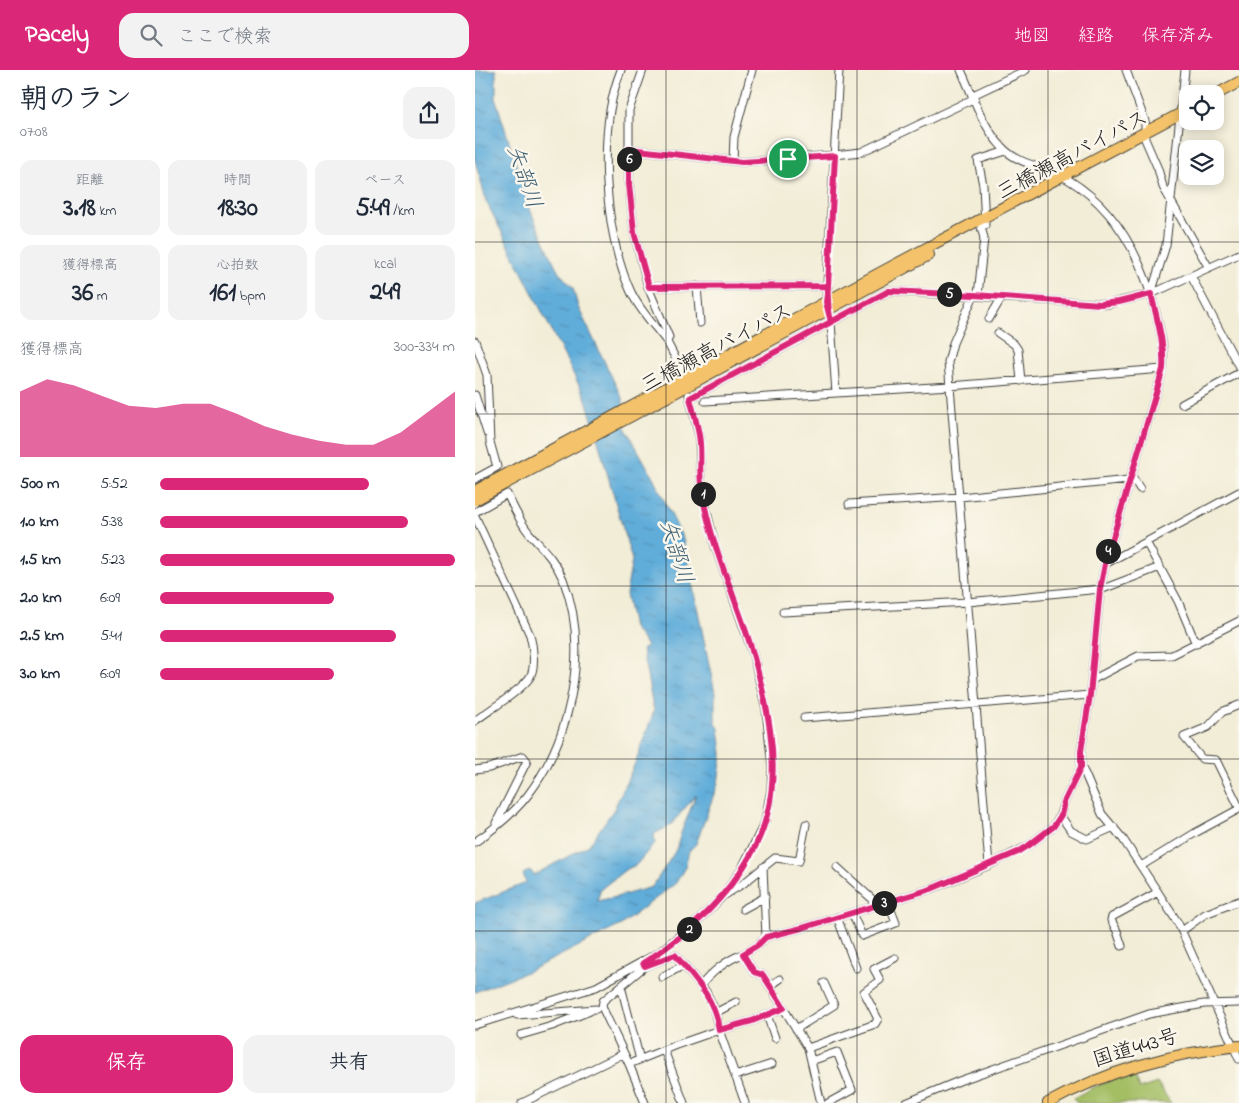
<!DOCTYPE html>
<html lang="ja">
<head>
<meta charset="utf-8">
<style>
	:root { --surface:#fff; --page:#f2f2f3; --text:#1f2937; --muted:#747a83; --accent:#db2777 }
	body { margin:0; font-family:"Indie Flower","Klee One",sans-serif; background:var(--page); color:var(--text); height:100vh; display:flex; flex-direction:column; font-size:19px; white-space:nowrap }
	* { box-sizing:border-box; margin:0 }
	p { font-size:16px; color:var(--muted) }
	.icon { flex:none; width:28px; height:28px; fill:none; stroke:currentColor; stroke-width:2; stroke-linecap:round; stroke-linejoin:round }
	.map { position:relative; flex:1; overflow:hidden }
	.panel { display:flex; flex-direction:column; background:var(--surface); width:475px }
	.panel>* { flex:none }
	.controls { position:absolute; left:704px; top:15px; display:grid; gap:10px }
	.controls a { display:grid; place-items:center; width:45px; height:45px; border-radius:10px; background:var(--surface); box-shadow:0 2px 12px #0003; font-size:25px }
	.pin { position:absolute; display:grid; place-items:center; width:42px; height:42px; color:#fff; margin:-21px; border:2px solid #fff; border-radius:50%; box-shadow:0 1px 5px #0007 }
	.km { position:absolute; width:25px; height:25px; margin:-12px; border-radius:50%; background:#222; color:#fff; font-size:14px; line-height:25px; text-align:center }
	.round { display:grid; place-items:center; flex:none; width:52px; height:52px; border-radius:15px; background:var(--page) }
	.head { display:flex; align-items:center; justify-content:space-between; height:85px; padding:0 20px }
	h1 { font-size:28px; font-weight:700; line-height:38px }
	.metrics { display:grid; grid-template-columns:repeat(3,1fr); gap:8px; height:85px; padding:5px 20px }
	.metrics div { display:grid; align-content:center; border-radius:12px; background:var(--page); text-align:center }
	.metrics b { font-size:25px; font-weight:700 }
	.metrics small { font-size:14px; font-weight:400 }
	.metrics p { font-size:14px }
	.chart { height:140px; padding:10px 20px }
	.chart p { display:flex; justify-content:space-between }
	.chart svg { width:100%; height:90px; margin-top:5px; fill:var(--accent); opacity:.7 }
	.cta { display:flex; gap:10px; margin-top:auto; padding:10px 20px }
	.cta a { flex:1; height:58px; border-radius:15px; background:var(--accent); color:#fff; font-size:20px; font-weight:700; line-height:58px; text-align:center }
	.cta a+a { background:var(--page); color:var(--text) }
	ul { padding:0 20px; list-style:none; font-size:16px }
	li { display:grid; grid-template-columns:80px 60px 1fr; align-items:center; height:38px }
	li i { height:12px; border-radius:6px; background:var(--accent) }
	header { display:flex; align-items:center; gap:30px; box-sizing:border-box; height:70px; padding:0 25px; background:var(--accent); color:#fff }
	header strong { font-size:24px }
	nav { display:flex; gap:28px; margin-inline-start:auto; font-size:18px }
	.search { width:350px; height:45px; background:var(--page); display:flex; align-items:center; gap:12px; box-sizing:border-box; padding:0 18px; border-radius:15px; color:var(--muted); font-size:19px }
	main { display:flex; flex:1; min-height:0 }
	.map>svg:first-child { display:block }
	.green { fill:#a3be64; stroke:#606d40 }
	.water { fill:url(#water-ripples); stroke:#3e647b; fill-rule:evenodd }
	.lines { fill:none; stroke-linecap:round; stroke-linejoin:round }
	.minor-casing { stroke:#3c3b38; stroke-width:9 }
	.highway-casing { stroke:#3c3b38; stroke-width:12 }
	.minor { stroke:#fff; stroke-width:7 }
	.highway { stroke:#f3c26a; stroke-width:10 }
	.highway-bridge-casing { stroke:#3c3b38; stroke-width:12; stroke-linecap:butt }
	.highway-bridge { stroke:#f3c26a; stroke-width:10 }
	.route-casing { stroke:#fff; stroke-width:10 }
	.route { stroke:#db2777; stroke-width:6 }
	.grid { fill:none; stroke:#1c1c1c; stroke-width:1; stroke-opacity:0.55 }
	.labels { text-anchor:middle; dominant-baseline:central; stroke-width:5; stroke-linejoin:round; paint-order:stroke }
	.street-label { font-size:21px; fill:#1c1c1c; stroke:#fbf7ec }
	.water-label { font-size:22px; font-style:italic; fill:#3b5d71; stroke:#fbf7ec }
</style>
</head>
<body>
<header>
<strong>Pacely</strong>
<div class="search"><svg class="icon" aria-label="search" viewBox="0 0 24 24"><circle cx="10" cy="10" r="6"/><path d="M15 15l6 6"/></svg>ここで検索</div>
<nav><a>地図</a><a>経路</a><a>保存済み</a></nav>
</header>
<main>
<section class="panel">
<div class="head"><div><h1>朝のラン</h1><p>07:08</p></div><a class="round"><svg class="icon" aria-label="share" viewBox="0 0 24 24"><path d="M12 15V3M7 8l5-5 5 5M5 13v7h14v-7"/></svg></a></div>
<div class="metrics">
<div><p>距離</p><b>3.18<small> km</small></b></div>
<div><p>時間</p><b>18:30</b></div>
<div><p>ペース</p><b>5:49<small> /km</small></b></div>
</div>
<div class="metrics">
<div><p>獲得標高</p><b>36<small> m</small></b></div>
<div><p>心拍数</p><b>161<small> bpm</small></b></div>
<div><p>kcal</p><b>249</b></div>
</div>
<div class="chart"><p><span>獲得標高</span>300–334 m</p>
<svg viewBox="0 0 160 44" preserveAspectRatio="none"><path d="M0 44V12L10 6L20 9L30 14L40 19L50 20L60 18L70 18L80 23L90 29L100 33L110 36L120 38L130 38L140 32L150 22L160 12V44z"/></svg>
</div>
<ul>
<li><b>500 m</b>5:52<i style="width:71%"></i></li>
<li><b>1.0 km</b>5:38<i style="width:84%"></i></li>
<li><b>1.5 km</b>5:23<i style="width:100%"></i></li>
<li><b>2.0 km</b>6:09<i style="width:59%"></i></li>
<li><b>2.5 km</b>5:41<i style="width:80%"></i></li>
<li><b>3.0 km</b>6:09<i style="width:59%"></i></li>
</ul>
<div class="cta"><a>保存</a><a>共有</a></div>
</section>
<div class="map">
<svg width="764" height="1033" viewBox="0 0 764 1033">
	<defs>
		<pattern id="water-ripples" width="26" height="14" patternUnits="userSpaceOnUse" patternTransform="scale(1.25)"><rect width="26" height="14" fill="#61adda"/><path d="M2 4q2-2 4 0t4 0M15 11q2-2 4 0t4 0" fill="none" stroke="#4f8cb0"/></pattern>
	</defs>
	<rect width="100%" height="100%" fill="#fbf7ec"/>
	<filter id="ink" filterUnits="userSpaceOnUse"><feTurbulence type="fractalNoise" baseFrequency=".02" numOctaves="2"/><feDisplacementMap in="SourceGraphic" scale="10" xChannelSelector="R" yChannelSelector="G"/><feConvolveMatrix kernelMatrix="1 2 1 2 8 2 1 2 1" color-interpolation-filters="sRGB"/></filter>
	<filter id="wash" filterUnits="userSpaceOnUse"><feTurbulence type="fractalNoise" baseFrequency=".0096" numOctaves="4" result="noise"/><feDisplacementMap in="SourceGraphic" scale="20" xChannelSelector="R" yChannelSelector="G"/><feGaussianBlur stdDeviation="1.12" result="paint"/><feColorMatrix in="noise" values="0 0 0 0 0 0 0 0 0 0 0 0 0 0 0 0 0 1.4 0 .05"/><feComposite in="paint" operator="in"/></filter>
	<g filter="url(#wash)">
		<rect width="100%" height="100%" fill="#f2edd7"/>
		<path class="green" d="M658,1002l6,17 18,-6 14,20h-94l-4,-5 21,-11z"/>
		<path class="water" d="M0,0h21v30l35,112 27,59 15,17 5,19 45,93 -1,22 32,57 29,60 32,154v27l4,9 3,25 -4,29 -22,61 -7,7 -4,16 -9,16 -55,42 -92,46 -54,21v-89l51,-20 -3,-9 7,-4 4,5 55,-30 25,-36 22,-48 18,-50 -12,-61 5,-4 -14,-18 -7,-34 6,-34 -46,-161 -100,-198 -11,-41zM221,725l-15,38 -5,17 -24,37 -32,9 -23,5 4,-12 24,-19 11,-5 19,-22 -1,-9 16,-8z"/>
	</g>
	<g filter="url(#ink)">
		<g class="lines">
			<defs>
				<path id="minor" d="M146,0c-24,59 -17,165 10,222 9,19 24,34 36,50
					M168,0l-14,40v74l5,48 14,55
					M651,0l19,51v18l13,30 5,18 46,81
					M498,25l53,-25
					M154,79l113,13 92,-7 27,-3 114,-54
					M258,91l1,-24 18,-67
					M510,155l-2,-40 -5,-25 28,-9
					M716,206l48,91
					M222,216l3,37
					M676,224l15,-49 19,-175
					M499,225l-21,48 -5,19 41,503
					M503,225l6,-57 -3,-11
					M514,249l13,-22
					M523,263l16,11 4,6 3,31
					M0,271l12,34 3,67 7,25 -22,12
					M206,299l-14,-27 2,-5 -21,-50 180,-1
					M361,323l-5,-71 -5,-20 13,-232
					M0,325l12,38
					M215,328l199,-107 219,13 43,-10 88,-40
					M230,331l245,-15 213,-17
					M707,334l57,-31
					M656,405l9,14
					M374,434l111,-7 169,-17
					M0,442l32,-18c7,14 13,28 22,39 13,15 26,27 34,46 27,68 9,158 -35,216 -14,18 -34,34 -53,47
					M0,446l55,119c3,11 6,32 0,42 -9,14 -41,33 -55,44
					M671,472l32,59 18,43
					M630,494l134,-72
					M625,520l60,-23
					M308,542l185,-10 132,-13
					M617,610l46,-24 34,-1 67,-34
					M764,635l-17,7 -14,15 -24,10 18,22 14,1 23,47
					M329,648l286,-23
					M606,697l4,7 17,40 21,25 55,84 61,136
					M0,700l14,-2 34,-12 4,5 -31,62
					M585,745l11,16 16,8 27,-12
					M666,796l54,-33 44,-24
					M288,797l3,70
					M362,797l34,31 3,8
					M250,825l19,-12 31,-25 24,3 7,-37
					M268,839l22,-12
					M377,843l10,23 34,-13 -8,-21
					M362,847l19,51
					M707,861l23,-17 34,-13
					M647,876l-5,-15 -6,-11 1,-3 46,-25
					M169,894l1,2 30,-11 31,37 7,14 6,24 26,73
					M170,896l-42,35 -1,6 27,57 16,39
					M187,907l22,-12
					M146,916l19,74
					M226,916c9,-13 27,-27 42,-32
					M295,916l10,-7
					M240,943l21,-11
					M42,945l79,-6
					M292,945l8,23
					M0,955l121,-38 62,-34 41,-33 22,-22 20,-28 24,-48 6,-33 1,-22 -6,-58 -13,-55 -38,-108 -14,-60 -2,-50 -10,-41
					M321,959l38,-24 -10,-22
					M46,965l31,-9 38,-15
					M333,978l67,-24 3,-5 -14,-27 16,-12 -6,-11 21,-11
					M189,980l20,53
					M336,991l26,-9 15,38 -24,13
					M154,994l47,-19 43,-15 33,-9 32,-13
					M260,1006l37,-12
					M47,1033l101,-49
					M346,1033l-13,-55 -45,-73 -9,-3 -11,-18 15,-9 8,-8 36,-9 129,-39 58,-24 39,-19 26,-20 6,-11 4,-13 17,-35v-16l9,-56 10,-105 5,-26 58,-195c2,-18 -2,-34 -6,-52 -13,-54 -39,-107 -88,-137 -20,-13 -50,-14 -67,-33 -20,-21 -29,-51 -41,-77
					M431,1033l53,-22 190,-67 55,-10 35,-1"/>
				<path id="highway" d="M740,25l24,-13
					M189,319l234,-126 289,-153
					M192,327l262,-142
					M573,1033c60,-33 124,-50 191,-57"/>
			</defs>
			<use href="#minor" class="minor-casing"/>
			<use href="#highway" class="highway-casing"/>
			<use href="#minor" class="minor"/>
			<use href="#highway" class="highway"/>
			<defs>
				<path id="highway-bridge" d="M0,421l189,-102
					M0,430l192,-103"/>
			</defs>
			<use href="#highway-bridge" class="highway-bridge-casing"/>
			<use href="#highway-bridge" class="highway-bridge"/>
		</g>
	</g>
	<g class="lines" filter="url(#ink)">
		<defs>
			<path id="route" d="M313,89l47,-3 -7,130 -2,16 5,20 -141,76c3,12 7,25 9,37 3,16 0,33 2,49 2,18 9,46 15,63 11,36 27,71 37,107 14,49 27,106 15,157 -14,62 -73,120 -125,152l2,3 30,-11c19,23 40,43 44,75l33,-9 32,-13 -21,-33 -9,-3 -11,-18 15,-9 8,-8 36,-9 129,-39 87,-37 10,-6 26,-20 7,-11 3,-13 17,-35v-16l9,-56 10,-106 5,-25 58,-195c2,-25 -6,-50 -12,-75l-32,8 -19,2 -126,-9 -85,-4 -58,31c-3,-13 -4,-23 -3,-36l-179,1 -15,-55 -5,-48v-35l113,13 46,-3"/>
		</defs>
		<use href="#route" class="route-casing"/>
		<use href="#route" class="route"/>
	</g>
	<path class="grid" d="M191,0v1033M382,0v1033M573,0v1033M0,172h764M0,344h764M0,516h764M0,689h764M0,861h764"/>
	<g class="labels">
		<g class="street-label">
			<text transform="translate(598 86) rotate(-28)">三橋瀬高バイパス</text>
			<text transform="translate(242 279) rotate(-28)">三橋瀬高バイパス</text>
			<text transform="translate(661 979) rotate(-17)">国道443号</text>
		</g>
		<g class="water-label">
			<text transform="translate(48 107) rotate(71)">矢部川</text>
			<text transform="translate(200 482) rotate(73)">矢部川</text>
		</g>
	</g>
</svg>
<div class="controls">
<a><svg class="icon" aria-label="locate" viewBox="0 0 24 24"><circle cx="12" cy="12" r="6"/><path d="M12 2v4M12 18v4M2 12h4M18 12h4"/></svg></a>
<a><svg class="icon" aria-label="layers" viewBox="0 0 24 24"><path d="M12 4l9 5-9 5-9-5zM3 14l9 5 9-5"/></svg></a>
</div>
<div class="pin" style="left:313px;top:89px;background:#1e9e55"><svg class="icon" aria-label="arrive" viewBox="0 0 24 24"><path d="M6 21V4h12l-3 4 3 4H6"/></svg></div>
<b class="km" style="left:228px;top:424px">1</b>
<b class="km" style="left:214px;top:859px">2</b>
<b class="km" style="left:409px;top:833px">3</b>
<b class="km" style="left:633px;top:481px">4</b>
<b class="km" style="left:474px;top:224px">5</b>
<b class="km" style="left:154px;top:89px">6</b>
</div>
</main>
</body>
</html>
